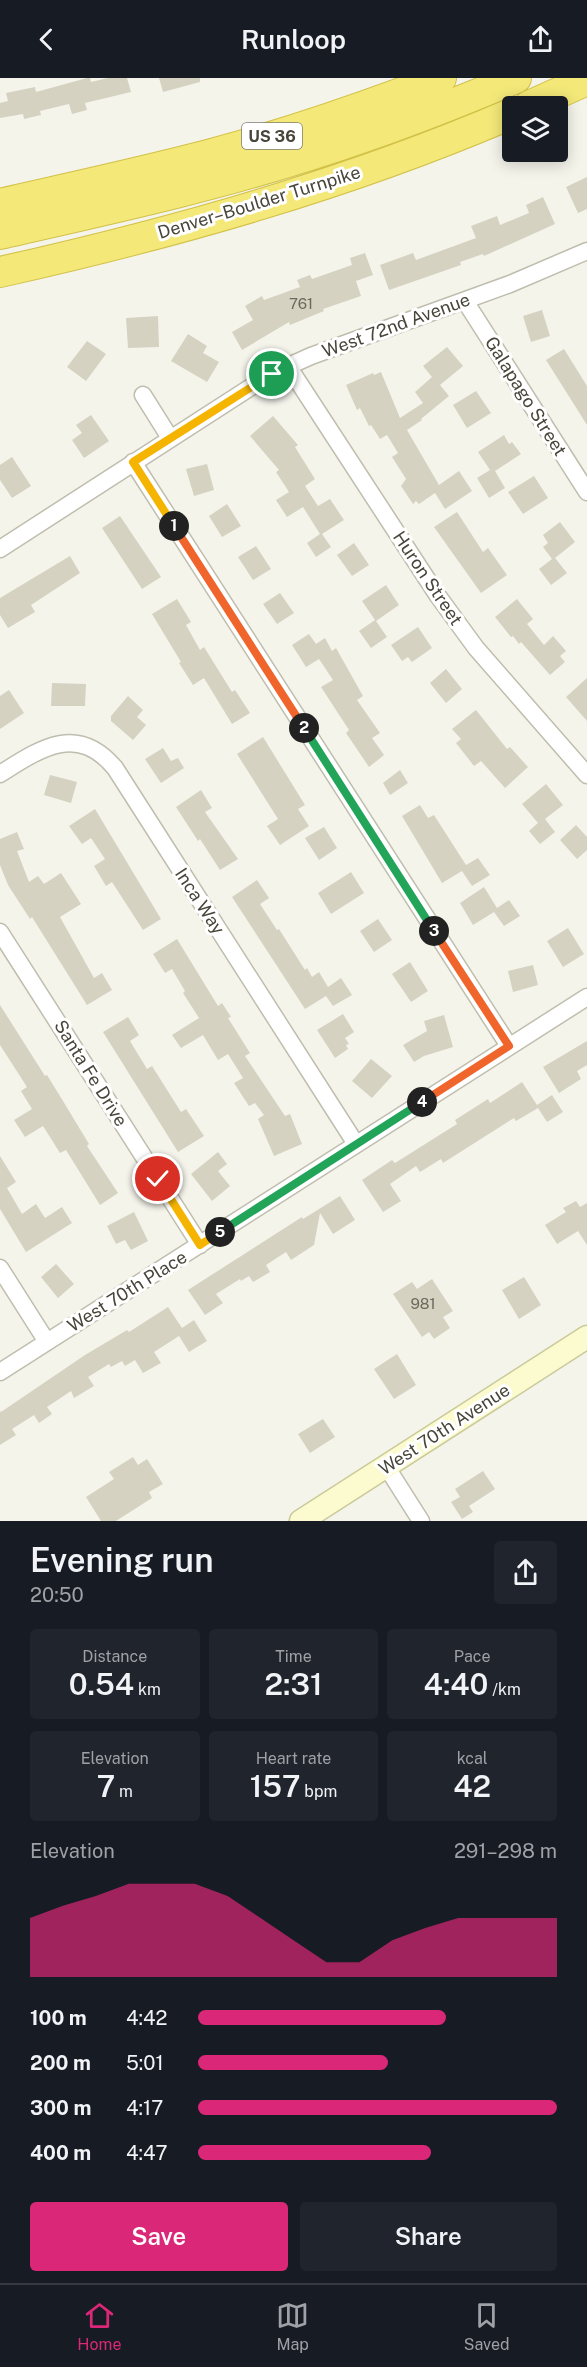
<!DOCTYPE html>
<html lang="en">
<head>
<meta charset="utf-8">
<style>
	:root { --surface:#171b24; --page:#20242c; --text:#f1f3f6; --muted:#9ea1a6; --line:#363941; --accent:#db2777 }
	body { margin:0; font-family:"Public Sans",sans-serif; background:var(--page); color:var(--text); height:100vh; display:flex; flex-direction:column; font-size:22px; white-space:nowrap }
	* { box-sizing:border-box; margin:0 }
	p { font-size:20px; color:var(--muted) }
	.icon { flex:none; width:33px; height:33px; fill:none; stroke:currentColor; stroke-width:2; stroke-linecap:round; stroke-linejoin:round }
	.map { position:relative; height:1443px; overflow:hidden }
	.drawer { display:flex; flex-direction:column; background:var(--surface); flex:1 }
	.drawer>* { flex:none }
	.fabs { position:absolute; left:502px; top:18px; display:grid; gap:12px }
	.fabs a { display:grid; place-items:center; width:66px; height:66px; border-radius:6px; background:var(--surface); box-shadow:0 3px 15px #0003; font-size:30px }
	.pin { position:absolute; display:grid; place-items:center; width:51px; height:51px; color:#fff; margin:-26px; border:3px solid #fff; border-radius:50%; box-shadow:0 2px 6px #0007 }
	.km { position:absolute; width:30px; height:30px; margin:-15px; border-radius:50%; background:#222; color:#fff; font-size:16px; line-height:30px; text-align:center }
	.round { display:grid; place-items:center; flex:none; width:63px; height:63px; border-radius:6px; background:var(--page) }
	.overview { display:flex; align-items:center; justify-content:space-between; height:102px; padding:0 30px }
	h1 { font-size:33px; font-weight:600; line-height:45px }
	.stats { display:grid; grid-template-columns:repeat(3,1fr); gap:9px; height:102px; padding:6px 30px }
	.stats div { display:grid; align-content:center; border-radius:6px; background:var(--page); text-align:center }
	.stats b { font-size:30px; font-weight:600 }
	.stats small { font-size:16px; font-weight:400 }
	.stats p { font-size:16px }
	.chart { height:168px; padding:12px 30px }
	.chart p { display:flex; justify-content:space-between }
	.chart svg { width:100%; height:108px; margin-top:6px; fill:var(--accent); opacity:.7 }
	.cta { display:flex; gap:12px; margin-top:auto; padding:12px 30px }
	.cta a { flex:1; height:69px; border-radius:6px; background:var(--accent); color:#fff; font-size:24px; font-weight:600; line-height:69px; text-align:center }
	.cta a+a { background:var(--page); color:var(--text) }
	ul { padding:0 30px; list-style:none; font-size:20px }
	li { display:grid; grid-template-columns:96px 72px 1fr; align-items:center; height:45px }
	li i { height:15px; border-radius:8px; background:var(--accent) }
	header { display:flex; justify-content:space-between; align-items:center; height:78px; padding:0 30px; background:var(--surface); font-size:27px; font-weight:600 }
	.tabs { display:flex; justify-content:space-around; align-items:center; height:84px; border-top:2px solid var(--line); background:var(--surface); font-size:16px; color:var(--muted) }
	.tabs a { display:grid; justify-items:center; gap:3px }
	.tabs .current { color:var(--accent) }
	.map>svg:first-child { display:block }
	.building { fill:#d5d2c2 }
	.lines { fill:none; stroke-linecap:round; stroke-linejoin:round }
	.street-casing { stroke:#bfbeae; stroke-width:19 }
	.secondary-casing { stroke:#caca9a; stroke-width:25 }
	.highway-casing { stroke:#d2c147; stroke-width:32 }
	.street { stroke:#fff; stroke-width:16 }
	.secondary { stroke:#fbfbcf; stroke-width:22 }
	.highway { stroke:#f3e878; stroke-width:30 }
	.split-1-casing { stroke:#fff; stroke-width:12 }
	.split-2-casing { stroke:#fff; stroke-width:12 }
	.split-3-casing { stroke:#fff; stroke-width:12 }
	.split-4-casing { stroke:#fff; stroke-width:12 }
	.split-5-casing { stroke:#fff; stroke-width:12 }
	.split-6-casing { stroke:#fff; stroke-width:12 }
	.split-1 { stroke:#f5b400; stroke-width:8 }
	.split-2 { stroke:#f0652b; stroke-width:8 }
	.split-3 { stroke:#22a559; stroke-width:8 }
	.split-4 { stroke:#f0652b; stroke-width:8 }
	.split-5 { stroke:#22a559; stroke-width:8 }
	.split-6 { stroke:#f5b400; stroke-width:8 }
	.labels { text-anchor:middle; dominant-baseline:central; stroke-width:6; stroke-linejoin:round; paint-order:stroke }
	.number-label { font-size:15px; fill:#6b695c }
	.shield { fill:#fff; stroke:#7f7e75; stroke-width:1.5 }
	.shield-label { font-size:16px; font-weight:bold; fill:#48463a }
	.street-label { font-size:18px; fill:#48463a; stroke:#fff }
</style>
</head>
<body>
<header><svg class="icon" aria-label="back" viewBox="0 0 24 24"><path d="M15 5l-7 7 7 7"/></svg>Runloop<svg class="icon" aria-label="share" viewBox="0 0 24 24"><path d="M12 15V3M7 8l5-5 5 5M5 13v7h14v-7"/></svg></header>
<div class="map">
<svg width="587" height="1443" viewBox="0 0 587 1443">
	<rect width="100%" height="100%" fill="#f4f4eb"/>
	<path class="building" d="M87,0h3l1,4 17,-4h19l4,14 -46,11 2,7 -15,4 -3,-10 -29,7 1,4 -17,4 -1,-5 -23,4v-15l8,-2 -2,-8 29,-6 1,5z
		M159,0h41v4l-37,10z
		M587,99v32l-9,4 -12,-26z
		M543,119l12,27 -71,32 -1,-2 -23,8 1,3 -72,25 -9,-25 33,-12 3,7 60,-22 -5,-12 26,-10 3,9 29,-12 -3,-8z
		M365,175l8,22 -17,6 5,15 -38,13 1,2 -34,14 -1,-3 -47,28 -10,-18 21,-12 -8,-14 17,-10 2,4 36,-13 -3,-7 13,-5 2,4 40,-14 -2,-7z
		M542,232l8,26 -19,6 -8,-26z
		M158,238l1,31 -31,1 -2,-30z
		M188,256l19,12 -4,7 16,9 -12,20 -36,-21z
		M87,263l19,13 -20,27 -19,-14z
		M447,269l16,19 -23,19 9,11 -28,23 1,1 -15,10 32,55 20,-14 13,20 -27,18 -10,-16 -16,11 -3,-3 -3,3 -12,-18 5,-7 -14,-22 6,-4 -11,-18 -7,4 -9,-14 -2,1 -9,-18 -3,2 -11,-25 27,-12 1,2 7,-3 19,46 23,-15 -8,-11 17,-15 -9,-11z
		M564,271l23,37v39l-41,-65z
		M476,313l15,22 -24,15 -14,-23z
		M91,337l18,26 -25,17 -12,-18 10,-7 -6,-8z
		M273,338l25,29 -3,2 20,32 -10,7 13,20 12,-7 14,21 -22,14 9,13 -15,10 -9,-14 13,-9 -17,-27 -16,10 -11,-17 13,-8 -13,-20 3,-2 -29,-34z
		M504,357l5,9 3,-2 9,12 -26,17 10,17 -16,10 -12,-20 13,-8 -12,-18z
		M12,379l19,29 -19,12 -12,-18v-15z
		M207,386l7,26 -20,6 -8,-27z
		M534,398l14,22 -25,16 -15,-22z
		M227,426l14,22 -19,11 -13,-21z
		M457,434l26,40 5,-4 19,27 -26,18 -47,-66z
		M120,438l41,61 -19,12 -40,-61z
		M560,444l15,20 -20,16 12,15 -16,12 -12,-16 13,-10 -9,-12 5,-4 -5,-8z
		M354,465l15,22 -17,11 -15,-21z
		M256,468l15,23 -18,11 -15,-23z
		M70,478l10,17 -49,32 4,7 -27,16 -8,-13v-17z
		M386,507l13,20 -23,16 11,16 -16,11 -12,-17 16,-11 -13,-19z
		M280,515l14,20 -17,11 -14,-20z
		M177,521l14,23 -5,3 14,25 4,-3 28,45 3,-2 15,23 -18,11 -28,-46 -11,7 -14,-22 2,-1 -29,-48z
		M517,521l16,20 -6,5 17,21 9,-9 13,15 -6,5 5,6 -15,13 -29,-33 -2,2 -6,-8 -2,1 -16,-20z
		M418,549l14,21 -20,14 -4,-5 -6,4 -11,-16z
		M309,556l7,10 9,-6 7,13 4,-3 27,48 -6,4 23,33 -8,5 12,17 -15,12 -23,-34 3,-3 -28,-43 12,-7 -14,-21 -13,8 -14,-22z
		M446,591l16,20 -16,14 -16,-20z
		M587,600v43l-21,-24z
		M52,605l34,1 -1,22h-34z
		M9,612l15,23 -24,16v-33z
		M128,618l15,14 -6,7 9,8 -13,15 -22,-19v-5z
		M476,632l31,39 3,-2 18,20 -23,21 -24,-27 -7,5 -18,-23 5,-4 -9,-10z
		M263,659l42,68 -7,4 11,17 -29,19 -13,-19 11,-7 -41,-65z
		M163,670l8,13 7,-3 6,10 -23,15 -16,-24z
		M400,692l8,13 -18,12 -7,-12z
		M50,697l27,7 -6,21 -27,-8z
		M546,706l17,21 -18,14 10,13 -15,12 -11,-13 9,-8 -16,-19z
		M201,712l11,18 -7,4 33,47 -18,11 -20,-31 -2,2 -22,-34z
		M420,727l8,13 6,-3 32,50 12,-7 12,17 -18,11 -10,-15 -20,12 -40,-67z
		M95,731l66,110 -18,11 -31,-48 -6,4 -12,-20 11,-7 -14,-21 -9,6 -13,-18z
		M576,747l11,12v13l-10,9 -17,-19z
		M324,749l13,21 -18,12 -14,-22z
		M17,754l7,17 -7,2 12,31 9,-6 6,8 17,-11 20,31 -21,13 34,61 8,-5 10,17 -25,15 -55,-88 -2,2 -22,-34 -8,-20v-26z
		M351,794l13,21 -33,21 -13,-21z
		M257,802l12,18 -9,6 17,26 2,-1 26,41 2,-2 5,9 7,-5 9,15 13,-9 11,17 -19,11 -7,-10 -21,13 -73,-112z
		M484,809l13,21 12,-8 11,16 -16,10 -10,-14 -21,13 -13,-22z
		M378,841l14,21 -18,12 -14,-21z
		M568,850l16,26 -21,13 -16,-26z
		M177,861l41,67 4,-3 9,14 -3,1 22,35 -5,3 40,60 5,-2 12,30 -28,12 -16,-37 6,-4 -9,-12 -6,3 -15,-23 9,-5 -15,-24 -10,6 -15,-25 -22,13 -9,-13 27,-17 -16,-25 2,-2 -13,-22 -7,4 -12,-19z
		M410,884l18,29 -17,11 -19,-28z
		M533,887l5,20 -25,7 -5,-21z
		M0,927l45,71 2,-1 16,26 26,43 -2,2 31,47 -18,12 -34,-55 -6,3 -17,-27 -18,11 -11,-17 18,-11 -11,-18 6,-4 -27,-42z
		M343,936l11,18 -9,6 4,6 -3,1 2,4 -13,9 -18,-28z
		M444,937l9,32 -29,9 -10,6 -11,-17 24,-14 -3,-10z
		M128,939l11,18 -9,6 17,28 5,-3 29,46 5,-3 18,27 -26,16 -75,-120z
		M587,963v24l-10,6 4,8 -22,14 -16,-26z
		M371,981l21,17 -20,22 -20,-17z
		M522,1004l15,23 15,-10 11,17 -16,10 -9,-14 -22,13 -2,-3 -71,45 -2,-4 -21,13 -4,-6 -26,18 11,17 -18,11 -21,-32 30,-20 3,3 62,-39 -2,-4 33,-21 2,4z
		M218,1074l9,12 -9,7 12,15 -18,15 -21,-27z
		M0,1078l16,26 -9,6 15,26 14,-10 9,14 17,-11 10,16 -46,29 -26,-43z
		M340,1118l15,24 -22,14 -13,-21 -6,32 -23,15 -5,-8 -20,13 4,7 -17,10 -4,-6 -8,5 -1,-2 -24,15 7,9 -18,12 -17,-25 114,-73 1,2z
		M576,1123l4,6 7,-4v42l-9,-14 -21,13 -12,-19 21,-13 -3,-4z
		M134,1134l14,29 -17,9 -6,-10 -9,4 -9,-18z
		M56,1186l18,20 -16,14 -17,-21z
		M524,1199l17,28 -22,14 -17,-29z
		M432,1201l21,32 -10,6 7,11 -16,11 -5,-7 -7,5 -29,-43 19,-12 5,7z
		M168,1229l14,21 12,-8 13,21 -18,11 -10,-16 -25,16 7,11 -18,10 -8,-13 -10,6 -3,-5 -11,6 -2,-3 -21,13 6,9 -20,12 -3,-7 -24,16 5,7 -13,9 -5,-8 -22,14 4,6 -16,10v-34l1,1 84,-57 42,-25 2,2z
		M397,1276l19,31 -22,14 -20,-30z
		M323,1341l12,18 -25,16 -12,-19z
		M133,1379l5,8 9,-6 16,25 -14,8 3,6 -36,23h-15l-15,-24 28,-18 -5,-7z
		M483,1393l12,18 -26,17 4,6 -11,7 -11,-17 9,-5 -5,-8z"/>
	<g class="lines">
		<defs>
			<path id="street" d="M465,223l122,191
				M288,288l150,230 38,52 111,127
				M143,317l27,43
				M133,384l376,584
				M0,471l271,-175 40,-18 199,-72 77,-33
				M0,696c41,-26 77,-51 115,-6l241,376
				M0,854l200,313
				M0,1190l47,74
				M0,1294l587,-375
				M386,1388l35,55"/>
			<path id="secondary" d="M301,1443l286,-184"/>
			<path id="highway" d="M529,28l58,-26
				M0,126c69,-16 139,-31 208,-49 79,-21 157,-48 233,-77
				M0,156c104,-24 208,-46 310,-79 70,-22 138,-48 206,-77
				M0,194c174,-39 348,-88 513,-159"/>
		</defs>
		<use href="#street" class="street-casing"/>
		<use href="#secondary" class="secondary-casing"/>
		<use href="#highway" class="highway-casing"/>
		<use href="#street" class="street"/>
		<use href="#secondary" class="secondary"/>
		<use href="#highway" class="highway"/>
	</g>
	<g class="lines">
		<defs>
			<path id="split-1" d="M174,448l-41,-64 139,-88"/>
			<path id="split-2" d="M174,448l130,202"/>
			<path id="split-3" d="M304,650l130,203"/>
			<path id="split-4" d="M422,1024l87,-56 -75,-115"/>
			<path id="split-5" d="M220,1154l202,-130"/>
			<path id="split-6" d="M158,1101l42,66 20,-13"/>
		</defs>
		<use href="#split-1" class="split-1-casing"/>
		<use href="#split-2" class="split-2-casing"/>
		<use href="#split-3" class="split-3-casing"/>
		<use href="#split-4" class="split-4-casing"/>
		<use href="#split-5" class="split-5-casing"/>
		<use href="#split-6" class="split-6-casing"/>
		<use href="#split-1" class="split-1"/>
		<use href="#split-2" class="split-2"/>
		<use href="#split-3" class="split-3"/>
		<use href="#split-4" class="split-4"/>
		<use href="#split-5" class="split-5"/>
		<use href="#split-6" class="split-6"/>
	</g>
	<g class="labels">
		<g class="number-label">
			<text x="301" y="225">761</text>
			<text x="423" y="1225">981</text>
		</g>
		<rect class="shield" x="242" y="45" width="60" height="26" rx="4.5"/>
		<g class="shield-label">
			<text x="272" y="58">US 36</text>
		</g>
		<g class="street-label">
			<text transform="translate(259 124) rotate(-17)">Denver–Boulder Turnpike</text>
			<text transform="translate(396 247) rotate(-20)">West 72nd Avenue</text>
			<text transform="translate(526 318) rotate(58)">Galapago Street</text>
			<text transform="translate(428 500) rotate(56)">Huron Street</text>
			<text transform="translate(200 823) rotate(57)">Inca Way</text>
			<text transform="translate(91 995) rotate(58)">Santa Fe Drive</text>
			<text transform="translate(127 1213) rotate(-32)">West 70th Place</text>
			<text transform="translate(444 1351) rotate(-33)">West 70th Avenue</text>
		</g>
	</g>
</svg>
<div class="fabs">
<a><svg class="icon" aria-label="layers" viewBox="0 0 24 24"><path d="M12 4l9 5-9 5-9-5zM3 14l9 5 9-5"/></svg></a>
</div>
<div class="pin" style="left:272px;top:296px;background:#1e9e55"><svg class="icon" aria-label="arrive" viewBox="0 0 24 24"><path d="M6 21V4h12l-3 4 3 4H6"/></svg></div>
<div class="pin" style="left:158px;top:1101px;background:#d93025"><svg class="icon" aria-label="check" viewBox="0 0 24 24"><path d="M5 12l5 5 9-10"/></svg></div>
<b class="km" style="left:174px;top:448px">1</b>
<b class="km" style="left:304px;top:650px">2</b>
<b class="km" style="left:434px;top:853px">3</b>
<b class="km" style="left:422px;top:1024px">4</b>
<b class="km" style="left:220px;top:1154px">5</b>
</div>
<section class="drawer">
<div class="overview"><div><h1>Evening run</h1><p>20:50</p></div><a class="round"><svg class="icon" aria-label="share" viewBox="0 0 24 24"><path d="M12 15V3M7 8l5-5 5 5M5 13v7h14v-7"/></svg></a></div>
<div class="stats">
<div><p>Distance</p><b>0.54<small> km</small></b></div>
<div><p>Time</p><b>2:31</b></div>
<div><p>Pace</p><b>4:40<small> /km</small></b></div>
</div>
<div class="stats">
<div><p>Elevation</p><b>7<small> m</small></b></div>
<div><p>Heart rate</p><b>157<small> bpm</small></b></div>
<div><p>kcal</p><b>42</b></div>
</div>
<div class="chart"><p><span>Elevation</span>291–298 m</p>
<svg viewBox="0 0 160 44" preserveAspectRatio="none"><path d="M0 44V20L10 15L20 11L30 6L40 6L50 6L60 11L70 20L80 29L90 38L100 38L110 29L120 24L130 20L140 20L150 20L160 20V44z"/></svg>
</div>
<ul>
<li><b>100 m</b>4:42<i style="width:69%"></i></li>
<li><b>200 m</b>5:01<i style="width:53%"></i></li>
<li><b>300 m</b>4:17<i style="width:100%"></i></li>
<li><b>400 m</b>4:47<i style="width:65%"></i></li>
</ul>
<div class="cta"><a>Save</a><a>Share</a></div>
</section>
<nav class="tabs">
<a class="current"><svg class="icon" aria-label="home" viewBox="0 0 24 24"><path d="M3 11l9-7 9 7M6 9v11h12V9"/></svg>Home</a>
<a><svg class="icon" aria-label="map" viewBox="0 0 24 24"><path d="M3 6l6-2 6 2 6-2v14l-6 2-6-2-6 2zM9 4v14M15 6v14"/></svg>Map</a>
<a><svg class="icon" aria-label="saved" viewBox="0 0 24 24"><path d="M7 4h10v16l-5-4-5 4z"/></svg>Saved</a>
</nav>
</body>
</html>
